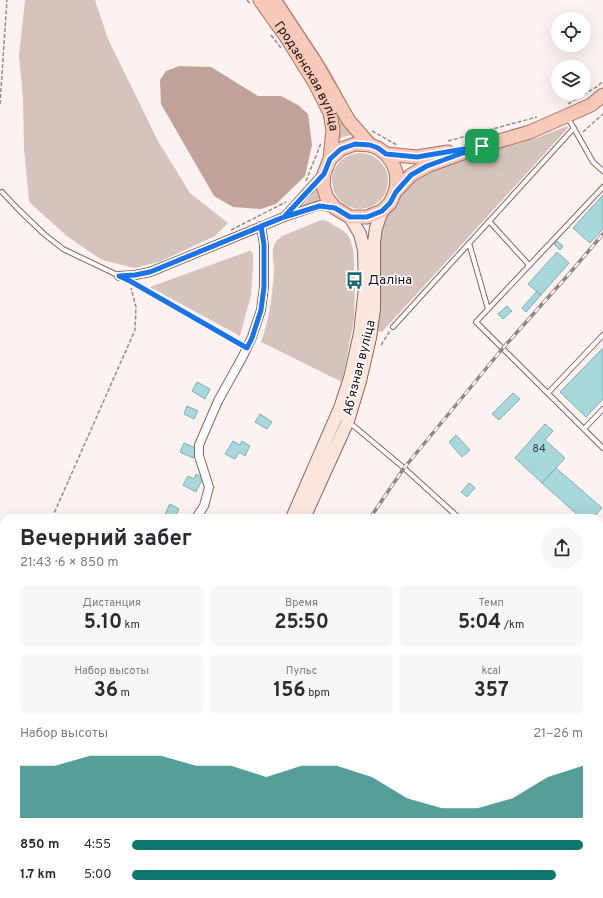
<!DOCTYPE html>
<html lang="ru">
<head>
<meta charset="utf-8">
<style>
	:root { --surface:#fff; --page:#f7f7f7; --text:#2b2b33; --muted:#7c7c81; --accent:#0f766e }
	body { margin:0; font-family:Overpass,sans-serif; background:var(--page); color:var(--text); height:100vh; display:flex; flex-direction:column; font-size:15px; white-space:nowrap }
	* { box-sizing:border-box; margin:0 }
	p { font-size:13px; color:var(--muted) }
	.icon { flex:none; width:22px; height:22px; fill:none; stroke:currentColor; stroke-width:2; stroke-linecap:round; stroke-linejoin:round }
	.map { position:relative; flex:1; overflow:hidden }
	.details { position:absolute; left:0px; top:514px; width:603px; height:384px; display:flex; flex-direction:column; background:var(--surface); border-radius:12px 12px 0 0; box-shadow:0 4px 16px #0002 }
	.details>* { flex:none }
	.controls { position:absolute; left:551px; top:12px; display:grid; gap:8px }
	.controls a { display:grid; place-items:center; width:40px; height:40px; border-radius:50%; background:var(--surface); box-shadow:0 4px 16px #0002; font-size:20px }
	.pin { position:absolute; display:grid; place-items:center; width:34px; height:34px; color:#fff; margin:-17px; border-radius:8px; box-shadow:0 2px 6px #0006 }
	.round { display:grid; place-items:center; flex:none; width:42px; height:42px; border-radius:21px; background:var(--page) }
	.summary { display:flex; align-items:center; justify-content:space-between; height:68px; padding:0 20px }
	h1 { font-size:22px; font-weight:700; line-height:30px }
	.figures { display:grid; grid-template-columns:repeat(3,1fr); gap:6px; height:68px; padding:4px 20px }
	.figures div { display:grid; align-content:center; border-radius:6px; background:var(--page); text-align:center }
	.figures b { font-size:20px; font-weight:700 }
	.figures small { font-size:11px; font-weight:400 }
	.figures p { font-size:11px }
	.chart { height:112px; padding:8px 20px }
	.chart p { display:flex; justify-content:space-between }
	.chart svg { width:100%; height:72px; margin-top:4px; fill:var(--accent); opacity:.7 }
	ul { padding:0 20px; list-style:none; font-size:13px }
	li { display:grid; grid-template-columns:64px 48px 1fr; align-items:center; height:30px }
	li i { height:10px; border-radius:5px; background:var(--accent) }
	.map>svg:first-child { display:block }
	.green { fill:#d7c3bd }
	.water { fill:#c1a298 }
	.building { fill:#a8d7dc; stroke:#80aeb3 }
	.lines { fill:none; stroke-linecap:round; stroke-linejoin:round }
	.lane-casing { stroke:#89655a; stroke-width:6 }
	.street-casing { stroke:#89655a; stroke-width:10 }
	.secondary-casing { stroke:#89655a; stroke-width:14 }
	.primary-casing { stroke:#a87160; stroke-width:15 }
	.path { stroke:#968b88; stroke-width:1.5; stroke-dasharray:4 2; stroke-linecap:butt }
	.lane { stroke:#fff; stroke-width:4 }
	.street { stroke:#fff; stroke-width:8 }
	.secondary { stroke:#fce5dd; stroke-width:12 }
	.primary { stroke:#f8cabc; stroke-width:13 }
	.rail-casing { stroke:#918683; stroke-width:3.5 }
	.rail { stroke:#fff; stroke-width:2; stroke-dasharray:6; stroke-linecap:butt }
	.route-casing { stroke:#fff; stroke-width:8 }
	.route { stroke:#1a73e8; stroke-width:5 }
	.labels { text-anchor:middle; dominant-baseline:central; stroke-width:3; stroke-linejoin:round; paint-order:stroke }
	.number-label { font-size:11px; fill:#3f403e }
	.street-label { font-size:13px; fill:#1c0e0a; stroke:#fff }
	.poi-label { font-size:13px; fill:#1c0e0a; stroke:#fff; text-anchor:start }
</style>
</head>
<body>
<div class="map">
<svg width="603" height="898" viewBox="0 0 603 898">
	<rect width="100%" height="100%" fill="#fcf3f1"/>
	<path class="green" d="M25,0h70l13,39 50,102 32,52 38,30 -13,13 -56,26 -25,6 -32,-8 -34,-23 -39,-35 -5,-54 -1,-49 -4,-43z
		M280,0h4l47,72 14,27v4z
		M338,112l17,22 -12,3 -6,4 -1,-28z
		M567,126l1,2 -186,204 -6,-1 5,-57 -2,-34 3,-19 25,-36 31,-19 99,-28z
		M332 181a28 28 0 1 1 56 0a28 28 0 1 1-56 0Z
		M317,187l2,9 3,5 -12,3 -16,7 12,-9z
		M321,220c6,0 9,3 14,6 4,2 8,4 11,7 10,12 8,31 8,46l-2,1v7h3l-1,32 -12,63 -81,-40c9,-24 11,-46 13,-71 0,-7 -2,-15 -1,-22 1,-6 4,-9 9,-13z
		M249,251h2l2,3v13l-2,28 -11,41 -90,-49z"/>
	<path class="water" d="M179,66l32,1 47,29h23l17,9 10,9 4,31 -7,31 -29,28 -15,5 -28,-2 -19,-11 -53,-92 -1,-24 6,-9z"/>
	<path class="building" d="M603,195v34l-13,14 -17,-15z
		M557,241l6,5 -3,4 -6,-6z
		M557,252l12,11 -28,32 -13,-11z
		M537,291l4,4 -15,17 -4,-4z
		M507,306l5,5 -9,8 -5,-5z
		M603,348v51l-17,18 -26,-25z
		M197,382l13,7 -5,10 -13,-8z
		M513,393l7,6 -21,21 -7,-6z
		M187,406l11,5 -4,8 -10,-5z
		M260,414l12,8 -5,7 -12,-7z
		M545,424l8,7 -8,9 20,18 -23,25 -27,-25z
		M456,435l14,15 -8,7 -13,-15z
		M233,441l7,4 2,-4 8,5 -5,10 -6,-4 -4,7 -10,-5z
		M184,443l14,6 -5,9 -13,-6z
		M556,468l46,40 -9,10h-12l-39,-35z
		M196,474l7,4 -7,14 -13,-7 5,-9 6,3z
		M469,483l6,5 -8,9 -6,-5z
		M170,504l9,5 -5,9h-11z
		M390,894h8l-3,4h-5l-2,-2z
		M433,894h9l-3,4h-9z
		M442,894h37l-3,4h-37z"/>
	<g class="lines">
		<defs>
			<path id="lane" d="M568,118l25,44 10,9
				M603,187l-127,135 127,126
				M2,192l17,18 25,24 19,15 67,32 117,67
				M489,221l40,44
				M469,243l19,66
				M393,327l181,-199
				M548,393l55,-58
				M338,415l17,12 49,41 55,50
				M584,429l19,-20
				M0,677l3,3 -3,8
				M0,852l4,2
				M92,894l9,4
				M503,898l4,-4"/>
			<path id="street" d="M285,216l38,-42
				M119,276l16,-1 15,-3 134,-55 36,-12 15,3
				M196,518l8,-12 5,-19 -10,-31v-11l19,-44 25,-45 9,-19 9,-27 3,-23v-42l-3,-19
				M109,898l2,-4"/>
			<path id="secondary" d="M292,518l48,-110 10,-30 10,-45 5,-45 -1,-38 -4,-16 -10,-17
				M304,518l44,-97 12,-40 10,-43 4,-29v-67l2,-14 6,-17
				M599,762l4,-4
				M599,827l4,3"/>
			<g id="primary">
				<path id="s1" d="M260,0l27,38 28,45 15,30 3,17 -3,29"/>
				<path d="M274,0l41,62 34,59 21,24"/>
				<path d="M386,154l31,3 31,-5"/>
				<path d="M395,192l2,-10 -1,-10 -4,-10 -6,-8 -8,-6 -8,-3 -15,-1 -14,5 -11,10 -6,15 -1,12 4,12 8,10 15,9h17l15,-6 8,-8 5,-11 16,-17 16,-9 55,-20 48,-14 61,-27 12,-10"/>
			</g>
		</defs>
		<use href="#lane" class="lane-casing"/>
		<use href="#street" class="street-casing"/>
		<use href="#secondary" class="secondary-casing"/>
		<use href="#primary" class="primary-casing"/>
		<path class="path" d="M247,0l4,5
			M271,35l10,13
			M0,104l7,-104
			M568,104l30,-18 5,-5
			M372,131l25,14
			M583,132l20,-18
			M448,141l89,-24
			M306,181l15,-38
			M231,230l55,-28
			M381,345l9,-14
			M52,518l83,-188 1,-23 -5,-19
			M0,601l4,-5
			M599,736l4,-5
			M599,791l4,-4
			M0,798l4,1
			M599,812l4,-2
			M599,814l4,3
			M599,843l4,3"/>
		<use href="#lane" class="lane"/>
		<use href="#street" class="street"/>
		<use href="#secondary" class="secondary"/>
		<use href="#primary" class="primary"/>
		<defs>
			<path id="rail" d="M370,518l34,-50 99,-120 66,-74 34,-40
				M0,881l4,2
				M0,892l12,6
				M261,894l1,4
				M288,894l1,4"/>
		</defs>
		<use href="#rail" class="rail-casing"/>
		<use href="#rail" class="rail"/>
	</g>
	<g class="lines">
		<defs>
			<path id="route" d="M482,146l-55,20 -16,9 -15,17 -6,11 -8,8 -15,6h-17l-15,-9 -15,-2 -36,11 -134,55 -15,3 -16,1 11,5 117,67 5,-10 9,-28 3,-23v-42l-3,-19 23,-9 40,-43 6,-15 11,-10 14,-5 15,1 8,3 8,6 31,3 65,-11"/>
		</defs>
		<use href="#route" class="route-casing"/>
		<use href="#route" class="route"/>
	</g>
	<defs>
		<symbol id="bus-bare" viewBox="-9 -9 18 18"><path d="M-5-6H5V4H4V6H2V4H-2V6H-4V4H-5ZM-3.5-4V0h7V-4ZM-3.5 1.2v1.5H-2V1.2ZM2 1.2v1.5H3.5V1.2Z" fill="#1e6a71" stroke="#fff" stroke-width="2.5" paint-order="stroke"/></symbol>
	</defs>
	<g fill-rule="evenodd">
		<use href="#bus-bare" x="342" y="268" width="25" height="25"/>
	</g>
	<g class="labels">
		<g class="number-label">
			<text x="539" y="449">84</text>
		</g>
		<g class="street-label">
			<text stroke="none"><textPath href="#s1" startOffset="90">Гродзенская вуліца</textPath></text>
			<text transform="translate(360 368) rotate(-76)">Абʼязная вуліца</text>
		</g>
		<g class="poi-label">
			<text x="368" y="281">Даліна</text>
		</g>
	</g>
</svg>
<div class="controls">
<a><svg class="icon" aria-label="locate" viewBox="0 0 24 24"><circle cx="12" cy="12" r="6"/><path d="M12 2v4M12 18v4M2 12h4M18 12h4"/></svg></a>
<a><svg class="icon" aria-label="layers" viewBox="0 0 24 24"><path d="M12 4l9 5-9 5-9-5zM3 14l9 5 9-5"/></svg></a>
</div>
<div class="pin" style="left:482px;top:146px;background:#1e9e55"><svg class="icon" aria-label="arrive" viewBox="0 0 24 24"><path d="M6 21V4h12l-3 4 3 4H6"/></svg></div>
<section class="details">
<div class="summary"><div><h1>Вечерний забег</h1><p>21:43 · 6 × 850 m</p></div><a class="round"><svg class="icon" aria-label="share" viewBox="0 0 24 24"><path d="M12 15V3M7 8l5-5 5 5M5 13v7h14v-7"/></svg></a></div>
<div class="figures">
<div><p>Дистанция</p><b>5.10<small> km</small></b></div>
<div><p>Время</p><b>25:50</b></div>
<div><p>Темп</p><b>5:04<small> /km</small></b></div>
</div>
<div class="figures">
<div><p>Набор высоты</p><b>36<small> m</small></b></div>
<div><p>Пульс</p><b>156<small> bpm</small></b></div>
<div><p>kcal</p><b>357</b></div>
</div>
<div class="chart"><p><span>Набор высоты</span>21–26 m</p>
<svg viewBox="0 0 160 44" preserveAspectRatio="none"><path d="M0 44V12L10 12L20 6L30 6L40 6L50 12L60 12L70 19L80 12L90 12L100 19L110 32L120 38L130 38L140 32L150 19L160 12V44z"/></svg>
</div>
<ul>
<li><b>850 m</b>4:55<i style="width:100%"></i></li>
<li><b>1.7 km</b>5:00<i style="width:94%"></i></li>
</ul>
</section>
</div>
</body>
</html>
